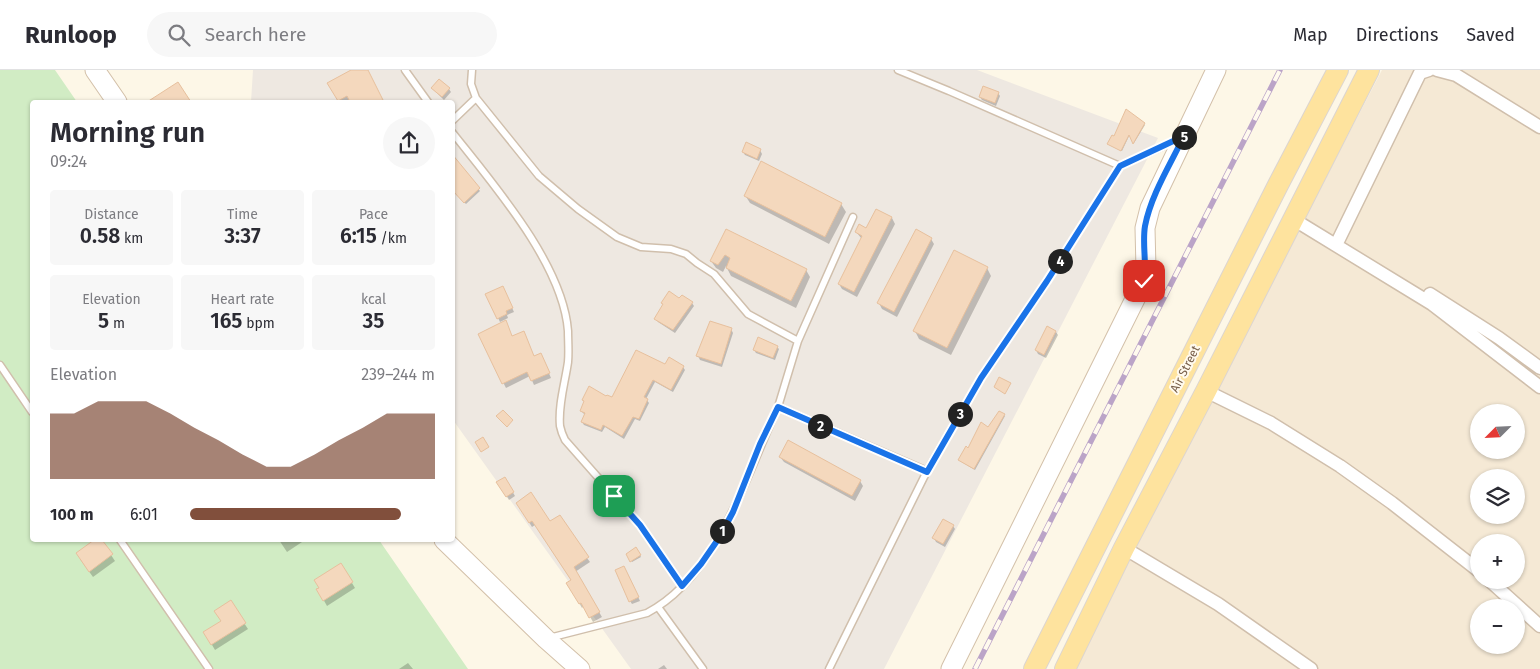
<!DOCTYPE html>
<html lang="en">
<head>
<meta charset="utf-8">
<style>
	:root { --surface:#fff; --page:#f7f7f7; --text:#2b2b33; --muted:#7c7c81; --line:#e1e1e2; --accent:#814f3c }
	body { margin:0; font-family:"Fira Sans",sans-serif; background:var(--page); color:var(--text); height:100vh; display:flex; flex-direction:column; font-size:19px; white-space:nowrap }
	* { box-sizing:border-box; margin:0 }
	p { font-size:16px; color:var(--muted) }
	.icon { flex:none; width:28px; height:28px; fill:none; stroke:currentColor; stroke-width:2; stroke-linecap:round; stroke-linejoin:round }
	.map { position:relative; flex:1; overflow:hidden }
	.details { position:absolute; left:30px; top:30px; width:425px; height:442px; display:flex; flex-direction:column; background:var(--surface); border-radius:5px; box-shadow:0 1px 4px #0004 }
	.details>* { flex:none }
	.needle { width:32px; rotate:246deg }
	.fabs { position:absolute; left:1470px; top:334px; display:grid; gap:10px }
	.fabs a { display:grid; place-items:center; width:55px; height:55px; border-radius:50%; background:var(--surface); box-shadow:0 1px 4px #0004; font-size:25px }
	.pin { position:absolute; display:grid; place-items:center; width:42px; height:42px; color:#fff; margin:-21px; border-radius:10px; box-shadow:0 2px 8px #0006 }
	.km { position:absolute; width:25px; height:25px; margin:-12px; border-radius:50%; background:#222; color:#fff; font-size:14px; line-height:25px; text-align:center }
	.round { display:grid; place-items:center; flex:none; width:52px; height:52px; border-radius:26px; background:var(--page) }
	.overview { display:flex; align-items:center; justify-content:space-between; height:85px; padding:0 20px }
	h1 { font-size:28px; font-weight:600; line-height:38px }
	.figures { display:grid; grid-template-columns:repeat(3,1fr); gap:8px; height:85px; padding:5px 20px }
	.figures div { display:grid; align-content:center; border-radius:5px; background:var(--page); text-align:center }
	.figures b { font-size:21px; font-weight:600 }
	.figures small { font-size:14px; font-weight:400 }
	.figures p { font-size:14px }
	.chart { height:140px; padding:10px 20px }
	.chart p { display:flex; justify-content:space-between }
	.chart svg { width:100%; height:90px; margin-top:5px; fill:var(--accent); opacity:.7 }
	ul { padding:0 20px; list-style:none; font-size:16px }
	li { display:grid; grid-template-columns:80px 60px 1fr; align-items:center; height:38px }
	li i { height:12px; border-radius:6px; background:var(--accent) }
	header { display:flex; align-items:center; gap:30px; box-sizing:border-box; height:70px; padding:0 25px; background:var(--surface); border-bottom:1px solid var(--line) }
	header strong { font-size:24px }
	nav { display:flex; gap:28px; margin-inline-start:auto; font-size:18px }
	.search { width:350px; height:45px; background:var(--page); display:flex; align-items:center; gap:12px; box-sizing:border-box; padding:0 18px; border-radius:28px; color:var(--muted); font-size:19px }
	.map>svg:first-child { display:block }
	.residential { fill:#f5e9d5; fill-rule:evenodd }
	.industrial { fill:#eee8e1 }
	.green { fill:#d1ecc4 }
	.shadow { fill:#0003 }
	.building { fill:#f4d8bd; stroke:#e7c09d }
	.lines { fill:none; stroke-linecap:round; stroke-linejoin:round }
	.lane-casing { stroke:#d0bfac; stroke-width:9 }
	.street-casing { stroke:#d0bfac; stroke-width:15 }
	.secondary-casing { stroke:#d3c0a9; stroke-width:21 }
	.primary-casing { stroke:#dcd5d0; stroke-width:22 }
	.lane { stroke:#fff; stroke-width:6 }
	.street { stroke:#fff; stroke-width:12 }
	.secondary { stroke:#fff; stroke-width:19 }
	.primary { stroke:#fee39e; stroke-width:20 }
	.rail-casing { stroke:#bba4c8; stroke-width:5.5 }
	.rail { stroke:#fffaee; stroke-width:4; stroke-dasharray:11; stroke-linecap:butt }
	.route-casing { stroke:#fff; stroke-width:10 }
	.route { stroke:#1a73e8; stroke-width:6 }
	.labels { text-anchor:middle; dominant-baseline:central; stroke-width:4; stroke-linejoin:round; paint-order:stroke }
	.street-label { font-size:12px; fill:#785f4a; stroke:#fffaee }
</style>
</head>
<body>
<header>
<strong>Runloop</strong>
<div class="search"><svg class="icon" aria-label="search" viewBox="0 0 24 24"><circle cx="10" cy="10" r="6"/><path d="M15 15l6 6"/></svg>Search here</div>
<nav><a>Map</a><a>Directions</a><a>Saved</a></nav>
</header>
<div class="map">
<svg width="1540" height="599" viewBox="0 0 1540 599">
	<rect width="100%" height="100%" fill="#fdf7e7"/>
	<path class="residential" d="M1382,0h158v599h-466l103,-205zM1479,342h37v38h-37zM1479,408h37v37h-37zM1479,472h37v38h-37zM1479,538h37v37h-37z"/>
	<path class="industrial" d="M253,0h724l181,68 -274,531h-253l-178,-249 -1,-318h-201z"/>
	<path class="green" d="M0,0h55l22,32h-45v438h347l89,129h-468z"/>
	<path class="shadow" d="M355,0h12l16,32h-32l-1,-2 -3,2h-7l-11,-18z
		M177,14l13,18h-35l-1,-2z
		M432,18l17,1 2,3 -7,8z
		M998,23l2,3 -4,10 -14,-6 -2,-3z
		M1144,54l1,1 -11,18 -4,-9 -8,17 -12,-6 -1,-1 5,-6z
		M760,80l2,4 -3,7 -14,-6 -2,-3z
		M464,102l16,19 -14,13 -14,-14z
		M745,125l96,9 5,8 -17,32 -79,-41z
		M877,140l15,8 3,6 -38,73 -15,-8 -3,-5 23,-45 -6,-7 11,-2z
		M726,160l80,40 4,7 -14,31 -65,-32 -5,-10 -3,6 -7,-4 -5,-7z
		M931,169l3,5 -37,73 -15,-8 -3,-6z
		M987,198l4,8 -40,79 -32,-16 -4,-8z
		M504,221l10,21 -7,3 1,3 -8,4 -13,-27z
		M680,230l12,3 2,3 -19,27 -17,-11 -2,-3z
		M731,259l2,4 -11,34 -22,-7 -2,-4z
		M1056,262l2,3 -12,23 -8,-4 -2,-4z
		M479,265l33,2 22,20 9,2 8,19 -17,7 -4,-9 -24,12z
		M777,277l2,2 -4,11 -19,-7 -2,-3z
		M665,296l18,1 2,3 -12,22 -18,-10 -9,17 3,4 -9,18 -5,-2 -11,20 -19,-12 -3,5 -18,-7 -2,-3 3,-7 -4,-4 4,-9 -2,-2 29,-1z
		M1004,345l1,1 -30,54 -15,-9 -1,-1 29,-32z
		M780,387l80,24 3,5 -8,15 -71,-39z
		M505,409l10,17 -6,4 -11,-17z
		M517,433l33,20 37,35 3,4 -15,10 27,45 -9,5 -9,-16 -2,2 -14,-25 4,-2 -37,-56 -3,2z
		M953,456l2,3 -10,18 -9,-5 -2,-4z
		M96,470h5l14,21 -22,16 -13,-18z
		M279,470h22l1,2 -15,10z
		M636,479l5,8 -9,5 -5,-8z
		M341,495l14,23 -28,18 -9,-16z
		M624,497l16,34 -8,3 -2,-3z
		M244,553l4,6 -33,21 -7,-12z
		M408,593l5,6h-14z
		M664,595l3,4h-9z"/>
	<path class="building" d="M351,0h17l16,32h-34l-3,-6 -9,5 -11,-18z
		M439,9l11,9 -8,9 -11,-9z
		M178,12l13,20h-44z
		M983,16l16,6 -4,11 -16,-6z
		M1126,39l19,14 -12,21 -4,-9 -8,16 -14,-7 5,-9 2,1z
		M746,72l15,7 -4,10 -15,-7z
		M452,84l28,34 -16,15 -12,-13z
		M761,91l81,42 -17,34 -81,-41z
		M876,139l16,8 -38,75 -16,-8 24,-48 -7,-4 4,-8 7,4z
		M726,159l81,40 -16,32 -65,-33 4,-10 -5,-3 -7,10 -8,-4z
		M916,159l16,9 -38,74 -17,-9z
		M954,180l34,17 -41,81 -34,-17z
		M503,216l10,22 -7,3 1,3 -10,5 -12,-25z
		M669,221l10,7 3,-3 11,7 -20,28 -19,-11 9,-15 -2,-1z
		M506,250l6,16 12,-5 10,25 7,-3 9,20 -19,8 -4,-9 -25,12 -24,-50z
		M710,251l22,7 -11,36 -25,-8z
		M1047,256l9,5 -12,24 -9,-5z
		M758,267l20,9 -5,12 -20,-8z
		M636,280l29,14 4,-7 15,9 -13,24 -18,-10 -9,17 4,2 -9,20 -6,-2 -11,19 -19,-11 -2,5 -20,-8 4,-9 -5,-2 4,-10 -2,-1 7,-14 17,10 1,-1 5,2z
		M999,307l12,6 -6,11 -11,-7z
		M503,340l10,10 -6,7 -11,-11z
		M999,341l6,3 -31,55 -16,-9 8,-14 2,2 13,-26 7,5z
		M483,367l6,10 -8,5 -6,-10z
		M788,370l73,40 -9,16 -73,-39z
		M505,407l9,15 -8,5 -10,-15z
		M531,422l19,29 10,-6 29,42 -15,10 26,45 -11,6 -8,-15 -2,1 -13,-21 5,-3 -39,-59 -3,2 -13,-20z
		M943,449l11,6 -11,19 -11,-6z
		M94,470h8l11,14 -24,18 -13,-19z
		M636,477l5,8 -11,7 -4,-8z
		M341,493l12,19 -30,19 -7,-12 3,-1 -5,-8z
		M624,496l15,31 -10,5 -14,-32z
		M231,530l15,23 -35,22 -8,-13 18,-11 -7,-10z"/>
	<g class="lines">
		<defs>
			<path id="lane" d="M405,0l23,32
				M472,0l-1,14 5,14 63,78 39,33 39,28 24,10 30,2 15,5 11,9 17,11 34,40 50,27
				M898,0l51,21 171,75
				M452,51l24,-23
				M452,62c41,52 111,132 116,199 0,10 1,21 0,31 -3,21 -10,43 -8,64 1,5 3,10 5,14l75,85 42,61
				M0,295l32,47
				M778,337l20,-66 55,-124
				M120,470l89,129
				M658,537l45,62
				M549,568l98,-25c71,-37 99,-138 131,-206l149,64
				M829,599l98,-198 54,-93 66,-97 73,-115 59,-27"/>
			<path id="street" d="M1437,0l19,5 84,52
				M1293,149l139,85 108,83
				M1336,175l84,-172 9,-3
				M1430,224l69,44 41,30
				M1206,321l65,32 69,43 52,37 87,68
				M1124,478l94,56 93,65
				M1489,510l51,46"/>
			<path id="secondary" d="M95,0l22,32
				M444,470l102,99 34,30
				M951,599l193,-388 2,-12 -1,-41 5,-20 66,-138"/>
			<path id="primary" d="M1034,599l244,-484 60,-115
				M1065,599l59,-121 82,-157 163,-321"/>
		</defs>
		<use href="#lane" class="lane-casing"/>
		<use href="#street" class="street-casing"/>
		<use href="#secondary" class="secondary-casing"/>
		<use href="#primary" class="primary-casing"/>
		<use href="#lane" class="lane"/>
		<use href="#street" class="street"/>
		<use href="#secondary" class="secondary"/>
		<use href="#primary" class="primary"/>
		<defs>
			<path id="rail" d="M975,599l305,-599"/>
		</defs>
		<use href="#rail" class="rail-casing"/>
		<use href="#rail" class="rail"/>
	</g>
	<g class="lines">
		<defs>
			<path id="route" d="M614,426l26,29 42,61 19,-22 18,-26 14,-26 27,-68 18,-37 149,65 54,-94 66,-97 73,-115 64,-30c-14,29 -33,59 -39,90 -3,18 2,37 -1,55"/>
		</defs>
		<use href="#route" class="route-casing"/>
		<use href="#route" class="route"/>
	</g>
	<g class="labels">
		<g class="street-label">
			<text transform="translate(1185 299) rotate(-63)">Air Street</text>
		</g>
	</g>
</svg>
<div class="fabs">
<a><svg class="needle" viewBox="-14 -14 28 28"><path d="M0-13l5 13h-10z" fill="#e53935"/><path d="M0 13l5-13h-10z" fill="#7c7c81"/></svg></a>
<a><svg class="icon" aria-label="layers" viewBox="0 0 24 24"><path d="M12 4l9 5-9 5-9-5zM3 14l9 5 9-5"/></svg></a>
<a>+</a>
<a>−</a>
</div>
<div class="pin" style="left:614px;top:426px;background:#1e9e55"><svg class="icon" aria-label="arrive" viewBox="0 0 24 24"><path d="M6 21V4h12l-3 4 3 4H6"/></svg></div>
<div class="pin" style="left:1144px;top:211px;background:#d93025"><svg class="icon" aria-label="check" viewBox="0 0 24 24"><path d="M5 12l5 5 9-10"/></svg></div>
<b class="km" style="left:722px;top:461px">1</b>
<b class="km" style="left:820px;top:356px">2</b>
<b class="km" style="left:960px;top:344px">3</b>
<b class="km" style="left:1060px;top:191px">4</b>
<b class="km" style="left:1184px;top:67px">5</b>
<section class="details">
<div class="overview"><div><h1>Morning run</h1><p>09:24</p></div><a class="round"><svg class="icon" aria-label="share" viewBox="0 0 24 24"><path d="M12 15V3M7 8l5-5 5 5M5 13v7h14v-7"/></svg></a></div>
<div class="figures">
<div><p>Distance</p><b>0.58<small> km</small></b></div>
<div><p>Time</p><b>3:37</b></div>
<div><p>Pace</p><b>6:15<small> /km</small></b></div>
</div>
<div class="figures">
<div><p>Elevation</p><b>5<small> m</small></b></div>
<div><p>Heart rate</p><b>165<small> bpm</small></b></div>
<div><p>kcal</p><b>35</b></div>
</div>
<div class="chart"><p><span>Elevation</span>239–244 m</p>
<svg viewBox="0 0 160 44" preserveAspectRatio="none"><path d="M0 44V12L10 12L20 6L30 6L40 6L50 12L60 19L70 25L80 32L90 38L100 38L110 32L120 25L130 19L140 12L150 12L160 12V44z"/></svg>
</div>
<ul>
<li><b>100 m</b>6:01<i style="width:86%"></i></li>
</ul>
</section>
</div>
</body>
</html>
